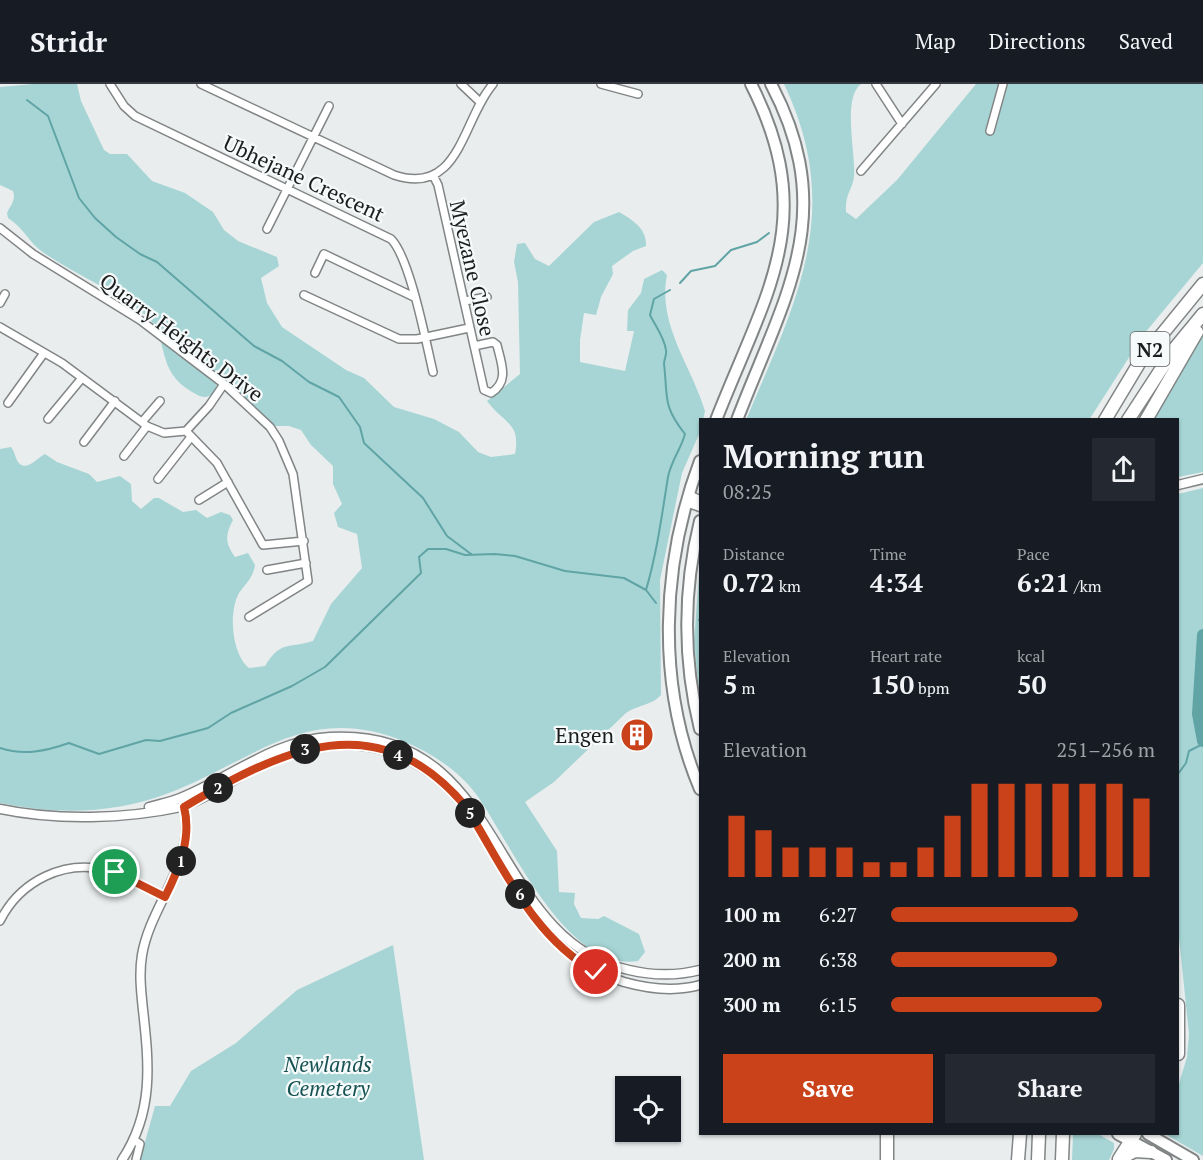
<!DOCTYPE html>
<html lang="en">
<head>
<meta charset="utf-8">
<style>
	:root { --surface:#171b24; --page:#242831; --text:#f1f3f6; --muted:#9ea1a6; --line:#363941; --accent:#ca421a }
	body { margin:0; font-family:"PT Serif",serif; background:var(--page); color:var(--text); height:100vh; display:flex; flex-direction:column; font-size:22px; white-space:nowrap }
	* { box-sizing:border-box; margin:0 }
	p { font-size:20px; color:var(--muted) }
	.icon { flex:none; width:33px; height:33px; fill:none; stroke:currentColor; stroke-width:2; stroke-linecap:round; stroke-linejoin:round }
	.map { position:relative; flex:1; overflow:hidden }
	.drawer { position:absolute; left:699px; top:334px; width:480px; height:717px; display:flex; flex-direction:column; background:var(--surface); border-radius:0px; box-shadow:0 2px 4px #0004 }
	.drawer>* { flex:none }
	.buttons { position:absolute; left:615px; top:992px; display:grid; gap:12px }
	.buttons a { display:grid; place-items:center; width:66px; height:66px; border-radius:0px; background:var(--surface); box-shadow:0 2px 4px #0004; font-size:30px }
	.pin { position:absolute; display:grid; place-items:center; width:51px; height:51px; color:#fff; margin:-26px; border:3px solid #fff; border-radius:50%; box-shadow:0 2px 6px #0007 }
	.km { position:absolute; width:30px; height:30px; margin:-15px; border-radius:50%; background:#222; color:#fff; font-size:16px; line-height:30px; text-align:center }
	.round { display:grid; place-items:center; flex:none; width:63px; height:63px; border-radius:0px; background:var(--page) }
	.headline { display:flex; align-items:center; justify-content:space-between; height:102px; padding:0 24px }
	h1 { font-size:33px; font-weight:800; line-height:45px }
	.metrics { display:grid; grid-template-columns:repeat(3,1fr); gap:9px; height:102px; padding:6px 24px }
	.metrics div { display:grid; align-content:center }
	.metrics b { font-size:26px; font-weight:800 }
	.metrics small { font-size:16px; font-weight:400 }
	.metrics p { font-size:16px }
	.chart { height:168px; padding:12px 24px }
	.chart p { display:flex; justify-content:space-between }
	.chart svg { width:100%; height:108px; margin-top:6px; stroke:var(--accent); stroke-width:6 }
	.button { display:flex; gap:12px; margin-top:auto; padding:12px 24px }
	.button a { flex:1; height:69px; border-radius:0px; background:var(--accent); color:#fff; font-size:24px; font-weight:800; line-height:69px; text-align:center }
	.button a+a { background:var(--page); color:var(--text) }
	ul { padding:0 24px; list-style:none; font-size:20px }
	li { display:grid; grid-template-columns:96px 72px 1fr; align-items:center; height:45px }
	li i { height:15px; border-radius:8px; background:var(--accent) }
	header { display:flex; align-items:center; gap:36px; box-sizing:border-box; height:84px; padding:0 30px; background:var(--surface); border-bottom:2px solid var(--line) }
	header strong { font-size:28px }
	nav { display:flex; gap:33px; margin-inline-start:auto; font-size:21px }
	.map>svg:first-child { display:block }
	.green { fill:#a7d5d5 }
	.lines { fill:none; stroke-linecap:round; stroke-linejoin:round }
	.stream { stroke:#60a4a5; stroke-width:2 }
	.river { stroke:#60a4a5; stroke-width:12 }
	.minor-casing { stroke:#828585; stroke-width:10 }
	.tertiary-casing { stroke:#828585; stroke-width:11 }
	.secondary-casing { stroke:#828585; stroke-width:14 }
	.motorway-casing { stroke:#828585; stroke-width:15 }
	.minor { stroke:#fff; stroke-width:7 }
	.tertiary { stroke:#fff; stroke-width:8 }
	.secondary { stroke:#fff; stroke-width:10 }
	.motorway { stroke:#fff; stroke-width:12 }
	.route-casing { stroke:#fff; stroke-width:12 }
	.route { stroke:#ca421a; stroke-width:8 }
	.labels { text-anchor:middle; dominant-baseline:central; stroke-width:4.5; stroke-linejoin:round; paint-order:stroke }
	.shield { fill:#f6fafa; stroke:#5d5f5f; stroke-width:1.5 }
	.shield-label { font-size:20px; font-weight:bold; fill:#1b1c1c }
	.street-label { font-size:21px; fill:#1b1c1c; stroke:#f6fafa }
	.poi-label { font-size:21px; fill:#1b1c1c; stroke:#f6fafa; text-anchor:end }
	.park-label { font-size:21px; font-style:italic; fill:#175253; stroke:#f6fafa }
</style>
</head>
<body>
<header>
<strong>Stridr</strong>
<nav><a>Map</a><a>Directions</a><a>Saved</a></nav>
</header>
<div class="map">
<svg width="1203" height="1076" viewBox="0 0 1203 1076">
	<rect width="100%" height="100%" fill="#e9eded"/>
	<path class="green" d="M33,0h44l4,17 23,49 6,4h17l25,27 33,12 28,19 11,18 14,11 39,16 2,9 -18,12 6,25 15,24 64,43 18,8 30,29 40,12 25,13 19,20 13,5 24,-3c6,-32 -11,-30 -28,-53l33,-27 -2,-92 -4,-20 3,-18 8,-1 10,16 14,7 45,-44 25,-10c14,8 28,17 27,34l-13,5 -21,15 1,8 -12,23 -5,18 -12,-2 -4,27v22l45,9 9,-40h-7l1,-21 13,-17 3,-14 18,-9 5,5c-10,49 24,90 38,136l-2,9h-3v12l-18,41 -22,107 1,115c-8,10 -24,10 -35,18l-72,69 -29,20 32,49 2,41 16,1 -1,11 7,14 17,1 6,-3 35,18 6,18 -7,9c-72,12 -128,-120 -162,-167 -18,-24 -46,-42 -73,-53 -97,-39 -150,20 -234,52 -55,21 -112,22 -169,10v-354l11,-2c4,5 4,10 7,15 8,11 20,-5 27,-8l12,8 32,12 8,8 23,-6 11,8 1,17 9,8 13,-11h5l24,14 13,-2 11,8 14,-6 9,3 3,5c-8,15 -8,23 2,37l13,-4 7,12c-2,13 -9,18 -16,28 -11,20 -7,61 10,75l16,-2c16,-26 23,-17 48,-25l18,-37 31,-36 -5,-34 -19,-7 -4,-14 8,-9 -9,-20v-18l-22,-21 -10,-15 -12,-4h-15l-52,-49c-7,5 -5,15 -13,19 -6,3 -11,-1 -17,-4 -37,-22 -22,-51 -44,-75 -32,-26 -70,-41 -104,-64 -15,-10 -20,-25 -36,-35l-1,-5c4,-9 9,-12 6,-22l-13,-6v-98z
		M784,0h77c-19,14 -5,70 -7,92 -1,13 -9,17 -8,36l10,7 41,-39 79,-96h227v179l-59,71 -55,86h-343c50,-119 99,-208 38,-336z
		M1203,251v137l-25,5v-57h-25z
		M1203,404v668l-38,-22h13v-47l9,-30 2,-23 -11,-106v-434z
		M700,478v141l-6,-62z
		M393,861l31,215h-284l15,-54h15l21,-35 45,-28 61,-53z
		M1073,1050h25l16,9v6l-5,11h-37z"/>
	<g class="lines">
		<path class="stream" d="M27,16l21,16 31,82 16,20 21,19 24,17 17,8 97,84 28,15 27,21 30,15 21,30 4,16 59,55 24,38 24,18
			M680,199l11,-12 24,-5 16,-16 26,-8 12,-9
			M656,519l-10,-13c11,-37 16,-76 22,-113 3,-16 13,-28 17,-43 -23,-29 -17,-37 -21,-70 0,-5 3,-9 2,-14 -2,-13 -10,-23 -16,-35l4,-16 16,-9
			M699,536l1,1
			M0,664c24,8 46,3 69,-5l30,11 47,-14 14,1 48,-13 23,-15 61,-27 33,-19 96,-94 -2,-16 9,-8h18l19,6 30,-1 20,2 50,15 59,7 22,12
			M1178,690l8,-11 3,-12 14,-7"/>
		<path class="river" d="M1203,551l-5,79 5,27"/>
		<defs>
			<path id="minor" d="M110,0l14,22 11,10 256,123c19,19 35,103 42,133
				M201,0l193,91c66,22 68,-55 99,-91
				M461,0l19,18
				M601,0l37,10
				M876,0l26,40
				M990,47l13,-47
				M861,87l75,-87
				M434,93l4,8 46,205 7,3c19,-12 10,-30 6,-48l-4,-3 -19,4
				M0,144l33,26 107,66 84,64 46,43 9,14 14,33 15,107 -59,36
				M267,145l62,-123
				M315,189l9,-19 90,43
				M304,211l95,44h18l52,-11
				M465,217l22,-4
				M0,219l5,-9
				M0,243l62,36 85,63 17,7 22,-2 23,-25 15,-22
				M8,319l36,-50
				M48,335l34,-41
				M142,338l18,-21
				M186,347l31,32 46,82 41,-4
				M84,358l31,-41
				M124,372l23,-30
				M158,395l33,-42
				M199,416l29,-18
				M267,486l39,-7
				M0,837c20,-40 65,-63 110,-50 19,6 37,16 55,26
				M134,1056l6,4 -4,16"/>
			<path id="tertiary" d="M1178,401l25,-6
				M688,411l12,5
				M686,418l14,5
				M149,723c10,-3 21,-5 31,-9 50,-20 94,-58 150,-61 178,-10 157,202 299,233 25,6 47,6 71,0
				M0,725c56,12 126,10 181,-2 17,-4 51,-27 69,-36 82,-41 155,-37 216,36 44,70 73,149 158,175 25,7 51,10 76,3
				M122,1076c32,-48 27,-96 21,-150 -2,-19 -4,-37 -1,-55 9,-53 57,-95 41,-152"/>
			<path id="secondary" d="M716,336c50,-128 104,-200 35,-336
				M737,336c47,-123 103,-205 34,-336
				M700,377c-39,104 -44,224 0,328
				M700,437c-17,68 -17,140 0,208
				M1118,1050l48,26
				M1148,1050l45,26"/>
			<path id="motorway" d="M1105,336l36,-60 62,-76
				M1128,336l47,-72 28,-34
				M1146,336l51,-88
				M1178,921v49
				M887,1050v26
				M1119,1075l16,-8 16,1
				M1119,1075l16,-25
				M1018,1076l2,-26
				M1038,1076l1,-26
				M1062,1076l1,-26"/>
		</defs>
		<use href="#minor" class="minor-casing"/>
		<use href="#tertiary" class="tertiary-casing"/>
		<use href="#secondary" class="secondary-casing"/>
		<use href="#motorway" class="motorway-casing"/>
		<use href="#minor" class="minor"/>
		<use href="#tertiary" class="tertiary"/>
		<use href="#secondary" class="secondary"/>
		<use href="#motorway" class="motorway"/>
	</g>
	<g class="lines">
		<defs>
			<path id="route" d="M115,788l50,25c14,-28 27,-59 19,-90 98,-58 195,-105 282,0 37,59 67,131 130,165"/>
		</defs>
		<use href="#route" class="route-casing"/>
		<use href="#route" class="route"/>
	</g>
	<defs>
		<symbol id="building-disc" viewBox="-11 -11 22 22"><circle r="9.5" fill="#ca421a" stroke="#f6fafa"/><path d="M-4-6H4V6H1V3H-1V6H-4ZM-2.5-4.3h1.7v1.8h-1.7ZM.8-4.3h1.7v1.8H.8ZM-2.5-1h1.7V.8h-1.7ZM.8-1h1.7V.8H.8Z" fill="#fff"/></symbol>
	</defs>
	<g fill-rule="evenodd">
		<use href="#building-disc" x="618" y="632" width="38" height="38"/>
	</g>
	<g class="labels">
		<rect class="shield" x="1130.5" y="248" width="39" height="34" rx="4.5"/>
		<g class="shield-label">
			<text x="1150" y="265">N2</text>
		</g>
		<g class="street-label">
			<text transform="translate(304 94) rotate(25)">Ubhejane Crescent</text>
			<text transform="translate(473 184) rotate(77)">Myezane Close</text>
			<text transform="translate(182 253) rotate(37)">Quarry Heights Drive</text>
		</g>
		<g class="poi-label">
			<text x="614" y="651">Engen</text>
		</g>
		<g class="park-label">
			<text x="328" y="980">Newlands<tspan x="328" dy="24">Cemetery</tspan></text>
		</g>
	</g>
</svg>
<div class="buttons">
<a><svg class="icon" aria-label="locate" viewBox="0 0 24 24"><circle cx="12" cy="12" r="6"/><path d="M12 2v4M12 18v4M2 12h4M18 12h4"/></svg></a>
</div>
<div class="pin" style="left:115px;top:788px;background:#1e9e55"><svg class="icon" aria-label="arrive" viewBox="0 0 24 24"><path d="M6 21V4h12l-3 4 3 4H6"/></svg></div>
<div class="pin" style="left:596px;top:888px;background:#d93025"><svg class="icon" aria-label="check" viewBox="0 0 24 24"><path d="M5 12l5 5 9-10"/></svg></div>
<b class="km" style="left:181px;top:777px">1</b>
<b class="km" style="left:218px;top:704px">2</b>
<b class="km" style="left:305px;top:665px">3</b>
<b class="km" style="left:398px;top:671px">4</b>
<b class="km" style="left:470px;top:729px">5</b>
<b class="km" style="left:520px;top:810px">6</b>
<section class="drawer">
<div class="headline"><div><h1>Morning run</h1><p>08:25</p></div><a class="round"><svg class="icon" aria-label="share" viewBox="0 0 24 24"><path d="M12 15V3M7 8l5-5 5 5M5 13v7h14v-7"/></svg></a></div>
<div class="metrics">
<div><p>Distance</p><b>0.72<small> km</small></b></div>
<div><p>Time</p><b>4:34</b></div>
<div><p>Pace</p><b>6:21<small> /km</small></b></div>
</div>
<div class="metrics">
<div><p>Elevation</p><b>5<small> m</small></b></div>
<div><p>Heart rate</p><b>150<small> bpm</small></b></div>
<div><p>kcal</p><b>50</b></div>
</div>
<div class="chart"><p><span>Elevation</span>251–256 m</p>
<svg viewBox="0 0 160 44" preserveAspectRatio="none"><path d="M5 44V19M15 44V25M25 44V32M35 44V32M45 44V32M55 44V38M65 44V38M75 44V32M85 44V19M95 44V6M105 44V6M115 44V6M125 44V6M135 44V6M145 44V6M155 44V12"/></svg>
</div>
<ul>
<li><b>100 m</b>6:27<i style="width:71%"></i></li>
<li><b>200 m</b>6:38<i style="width:63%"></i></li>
<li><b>300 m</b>6:15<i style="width:80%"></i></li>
</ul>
<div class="button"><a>Save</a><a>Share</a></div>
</section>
</div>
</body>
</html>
